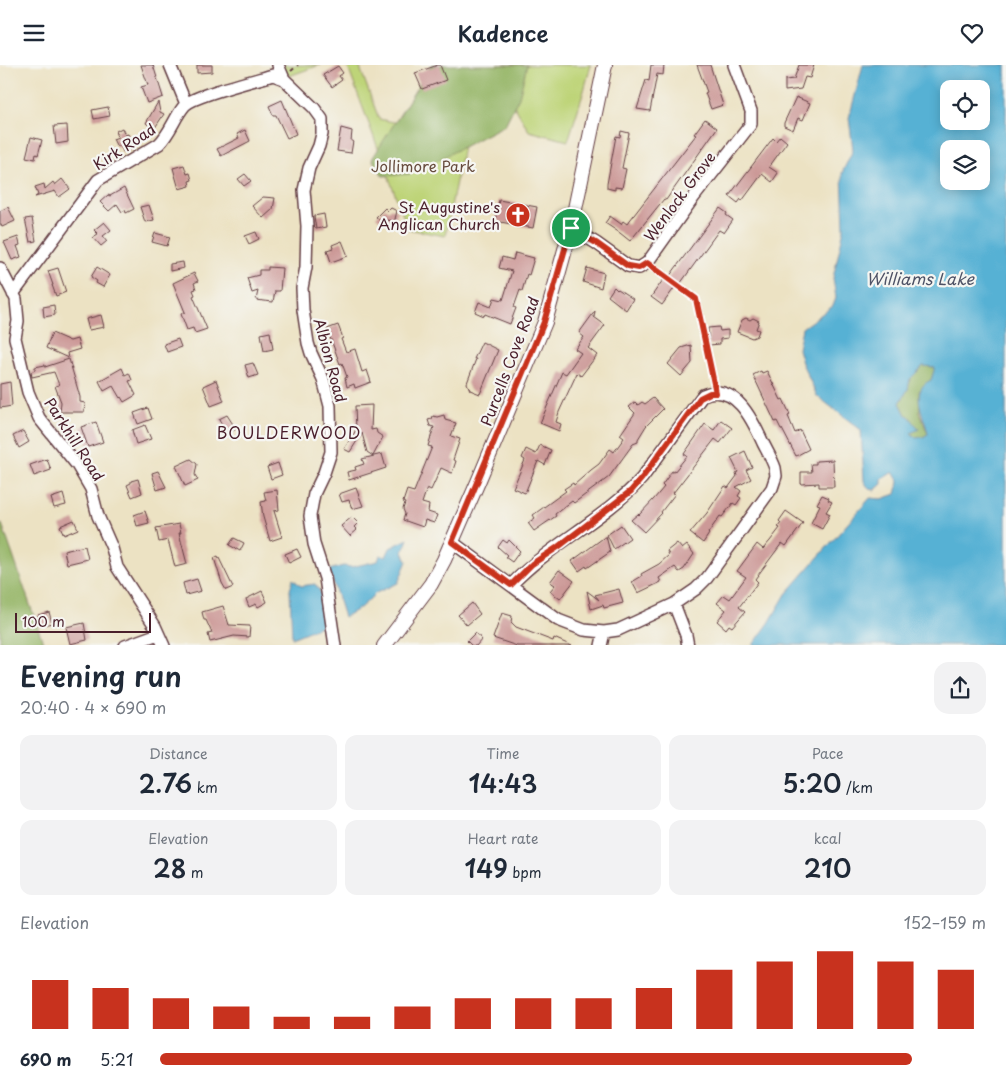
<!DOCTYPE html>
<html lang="en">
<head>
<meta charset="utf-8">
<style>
	:root { --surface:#fff; --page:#f2f2f3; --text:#1f2937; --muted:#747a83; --accent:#c8321e }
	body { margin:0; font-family:"Playpen Sans",sans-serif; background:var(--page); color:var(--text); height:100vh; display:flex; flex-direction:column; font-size:19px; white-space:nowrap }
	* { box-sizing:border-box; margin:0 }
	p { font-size:16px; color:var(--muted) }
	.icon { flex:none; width:28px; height:28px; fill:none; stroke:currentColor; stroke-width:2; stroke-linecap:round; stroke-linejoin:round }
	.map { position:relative; height:580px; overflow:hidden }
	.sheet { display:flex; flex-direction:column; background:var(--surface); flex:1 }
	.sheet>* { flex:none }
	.controls { position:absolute; left:940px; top:15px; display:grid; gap:10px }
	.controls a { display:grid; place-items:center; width:50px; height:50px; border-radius:10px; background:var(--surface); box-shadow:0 2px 12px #0003; font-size:25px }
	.scale { position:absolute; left:15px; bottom:12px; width:136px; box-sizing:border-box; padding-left:5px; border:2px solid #4a1f2b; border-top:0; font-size:14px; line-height:18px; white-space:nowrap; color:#4a1f2b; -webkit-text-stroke:4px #f6f6f2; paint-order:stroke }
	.pin { position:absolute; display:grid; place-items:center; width:42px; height:42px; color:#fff; margin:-21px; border:2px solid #fff; border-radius:50%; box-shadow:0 1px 5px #0007 }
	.round { display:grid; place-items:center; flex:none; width:52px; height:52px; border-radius:15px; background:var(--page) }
	.overview { display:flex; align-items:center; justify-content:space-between; height:85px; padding:0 20px }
	h1 { font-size:28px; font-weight:600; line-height:38px }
	.stats { display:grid; grid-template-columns:repeat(3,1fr); gap:8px; height:85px; padding:5px 20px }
	.stats div { display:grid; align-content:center; border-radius:12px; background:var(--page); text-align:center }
	.stats b { font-size:25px; font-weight:600 }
	.stats small { font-size:14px; font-weight:400 }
	.stats p { font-size:14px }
	.chart { height:140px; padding:10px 20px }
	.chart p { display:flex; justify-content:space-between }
	.chart svg { width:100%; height:90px; margin-top:5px; stroke:var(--accent); stroke-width:6 }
	ul { padding:0 20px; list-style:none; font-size:16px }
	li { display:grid; grid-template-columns:80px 60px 1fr; align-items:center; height:38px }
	li i { height:12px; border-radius:6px; background:var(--accent) }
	header { display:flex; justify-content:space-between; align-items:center; height:65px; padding:0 20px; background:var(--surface); font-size:22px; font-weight:600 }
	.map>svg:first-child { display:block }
	.green { fill:#bed478; stroke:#847a52 }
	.forest { fill:#96b668; stroke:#706a4a }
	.water { fill:#56b1d4; stroke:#506880; fill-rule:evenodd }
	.building { fill:#cc9997 }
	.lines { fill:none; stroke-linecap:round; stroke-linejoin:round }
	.minor-casing { stroke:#623c42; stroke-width:14 }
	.major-casing { stroke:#623c42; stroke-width:16 }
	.path { stroke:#623c42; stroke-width:2; stroke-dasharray:4 4; stroke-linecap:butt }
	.minor { stroke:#fff; stroke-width:11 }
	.major { stroke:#fff; stroke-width:14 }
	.route-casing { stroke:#fff; stroke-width:10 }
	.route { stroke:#c8321e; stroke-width:6 }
	.labels { text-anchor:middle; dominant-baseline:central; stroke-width:4.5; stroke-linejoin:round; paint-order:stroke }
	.street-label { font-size:15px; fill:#4a1f2b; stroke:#f6f6f2 }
	.park-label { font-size:15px; fill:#674c3e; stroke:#f6f6f2 }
	.poi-label { font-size:15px; fill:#4a1f2b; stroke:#f6f6f2; text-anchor:end }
	.water-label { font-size:16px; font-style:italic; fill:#4e5266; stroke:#f6f6f2 }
	.neighbourhood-label { font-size:16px; letter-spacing:1px; fill:#4a1f2b; stroke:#f6f6f2 }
</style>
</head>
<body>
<header><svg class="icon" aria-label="menu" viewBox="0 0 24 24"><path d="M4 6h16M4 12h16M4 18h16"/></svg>Kadence<svg class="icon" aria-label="heart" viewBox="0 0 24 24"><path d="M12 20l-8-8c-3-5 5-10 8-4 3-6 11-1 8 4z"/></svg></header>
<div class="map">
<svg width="1006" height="581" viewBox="0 0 1006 581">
	<rect width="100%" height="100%" fill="#f6f6f2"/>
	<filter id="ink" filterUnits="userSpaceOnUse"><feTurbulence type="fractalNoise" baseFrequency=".02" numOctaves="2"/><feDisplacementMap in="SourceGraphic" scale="10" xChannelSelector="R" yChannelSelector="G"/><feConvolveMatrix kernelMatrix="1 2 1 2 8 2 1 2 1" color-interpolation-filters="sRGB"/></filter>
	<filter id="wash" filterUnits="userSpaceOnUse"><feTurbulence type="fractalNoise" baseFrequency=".0096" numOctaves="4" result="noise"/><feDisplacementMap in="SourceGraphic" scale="20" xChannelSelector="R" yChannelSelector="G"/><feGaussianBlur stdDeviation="1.12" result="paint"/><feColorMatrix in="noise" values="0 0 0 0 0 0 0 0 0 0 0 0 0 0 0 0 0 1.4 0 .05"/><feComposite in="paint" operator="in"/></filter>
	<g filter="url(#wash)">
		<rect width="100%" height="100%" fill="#ece2c3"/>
		<path class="green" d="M281,0h39l-31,11z
			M347,0h12l20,54 86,18 -20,99 -37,-7z
			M497,0h94l-8,29 -15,47 -39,-10 -33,-56z"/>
		<path class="forest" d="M431,0h96l-8,32 -14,28 -94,49 -28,2 -11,-17z
			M923,301l13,1 -5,13 -12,11 1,22 8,21 -5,3 -7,2 -5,-6 7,-4 -12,-14 -6,-12 8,-14 2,-10z
			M2,459l42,121h-44v-120z"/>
		<path class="water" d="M863,0h143v580h-253l16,-22 17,-29 84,-96 12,1 14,-5 3,-12 -6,-10 -11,7v5l-7,6 -6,-1 -5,-8 -3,-51 -44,-34 -15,-33 -4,-14 4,-21 31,-22 3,-8 -3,-20 11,-49 -2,-56 11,-23 -4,-32zM949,24h32v32h-32zM949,84h32v32h-32zM923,301l12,1 -4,13c-23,10 -6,37 -3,54l-5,3 -7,1 -5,-5 8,-4 -10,-13 -3,-1 -6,-12 8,-14 2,-10z
			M408,474l-5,13 4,9 -9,22 -22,10 -16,15 -16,9 -15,-47 14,-4 8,1 27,-6 2,-6 6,2 4,-9z
			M293,514l8,7 14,-2 5,7 8,32 -36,15 -2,-48z"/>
		<g id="blocks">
			<path class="building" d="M141,0h12l10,32 -16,6 -6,-16 7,-2z
				M197,0h15v7l-15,1z
				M438,0h2l6,15 -24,9 -7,-16z
				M651,0h13l-1,10 -6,-1 -7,37 -13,-2 9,-29 3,1z
				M697,0h13l13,40 -12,4 -6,-16 2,-1z
				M799,0h15l-4,13 -5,-1 -4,12 -16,2v-11l9,-1z
				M338,1l5,7 -4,3 3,4 -10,7 -9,-12z
				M796,32l14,6 -7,17 -5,-2 -5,12 -9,-4v-3z
				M282,35l14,34 -9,4 -11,-23h-3l-4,-9z
				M158,37l2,10 4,2 -10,15 -8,-6z
				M108,42l2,9 -16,3 -2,-9z
				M705,54l12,9 -51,72 -2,-1 -34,42 -10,-8 -15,-10 5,-7 11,8 2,-3 4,3 69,-89 -2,-1z
				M67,60l1,17 -12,2 -2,-18z
				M122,63l3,7 3,-1 3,8 -3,1 2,7 -7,2 -2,-6 -4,1 -4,-8 5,-2 -2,-6z
				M341,63l11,3 -1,10h2l-2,12 -14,-2z
				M245,65l5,11 -29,15 -4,-7 22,-11 -2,-4z
				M621,66l8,2 -7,35 4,1 -4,19 -7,-1v3l-8,-2v-4l9,-48 4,1z
				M780,71l7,6 -18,25 9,6 -6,9 -10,-8 -20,27 -1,-2 -3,4 -9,-7 44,-58 3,3z
				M31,72l11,3 -4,15 -2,-1 -1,5 -9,-2z
				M184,100l3,9 3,-1 2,7 -3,1 1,5 -11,3 -6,-21z
				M245,109l6,7 -7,5 -6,-7z
				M62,114l8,10 -11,8 -4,-6 -20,6 3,-2 -3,-8 9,-3 1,5 8,-7 2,3z
				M124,123l10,21 -8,4 -1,-3 -3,2 -5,-8 -8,7 -9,-9 8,-7 2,1z
				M263,132l12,1 -2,11 -10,9 -11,-12z
				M499,135l38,7 -4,21 -38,-7z
				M149,140l5,15 -9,2 -5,-15z
				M8,142l7,14 -13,6 -2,-4v-12z
				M385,143l3,3 3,-3 6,3 -2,8 1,2 -12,-1 -2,2 -6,-5z
				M720,143l7,5 -1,2 7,5 -9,13 -5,-3 -39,54 -2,-1 -16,22 -11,-8 12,-17 3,1z
				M324,149l2,13 -10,2 -2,-13z
				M32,153l4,23 -6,1 -5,-23z
				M104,157l7,8 -8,6 4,5 -6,5 -8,-9 5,-3 -4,-4z
				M256,167l3,7 -10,5 -4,-8z
				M155,168l15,4 -3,9 -15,-4z
				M18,172l2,8 -3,1 4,11 -9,3 -8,-18z
				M342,176l6,15 -17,6 -4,-12 6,-2 -1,-3z
				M515,188l19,5 -5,17 -2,-1 -5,17 -2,-1 -6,17 2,1 -6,16 -25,-10 -1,2 -9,-4 4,-10 12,5 3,-9 9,2 9,-29 -13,-3 3,-11 11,3z
				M183,197l1,6 -14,3v-7z
				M97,202l13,8 -7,12 -7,-4 1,-2 -6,-4z
				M268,202l14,1 -2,23h-5l-2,11 -17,-2 2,-9 -6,2 -5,-15 12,-3v-5h9z
				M58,203l8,24 -10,4 -4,-11h1l-5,-14z
				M587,203l17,5 -3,15 -18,-6z
				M194,208l4,8 -4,2 2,6 -3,1 2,5 -2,1 14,33 -12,4 -2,-5 -6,2 -6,-16 4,-2 -12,-29z
				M614,222l3,3 1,-1 15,10 -7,11 -18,-14z
				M54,240l1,10 -11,2 -1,-10z
				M595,246l-1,6 11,8 -17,23 9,7 -16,21 -4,-3 -18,39 -3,10 5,2 -2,7 -19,-8 22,-51 4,2 15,-21 -6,-4 9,-12 -5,-4z
				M101,250l3,12 -15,3 -3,-11z
				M746,253l4,2 3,-2 6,3 -3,8 3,1 -2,6 -5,2 -15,-6 5,-12z
				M338,260l5,13 -2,1 5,13 9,-3 7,23 5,-2 4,12 -16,6 -1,-4 -7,3 -2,-9 2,-1 -5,-14 -2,1 -13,-35z
				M719,262l1,4 8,-1v8l-8,1v5l-11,1 -1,-17z
				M270,267l3,17 -9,2 -3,-17z
				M52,268l18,8 7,-2 3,10 -13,4 1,5 -22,-10z
				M178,274l3,8 -14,5 -3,-8z
				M482,277l16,8 -18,44 -10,-4 -3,-7 9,-24h-2z
				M691,280l1,18 -11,13 -13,-12 13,-16z
				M69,294l11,38v5l5,1 -1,9h-24l1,-10 -6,-16 4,-1 -5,-13 -22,5 -1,-5 4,-2v-3l10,-2v2z
				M253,298l5,12 -9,3 -4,-13z
				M122,303l3,7 4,-2 3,7 -3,1 7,14 -12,7 -3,-5 -1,1 -7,-12 -9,5 -5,-10z
				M761,306l1,2 5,-2 14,29 2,-1 5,11 2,5 -2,1 7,17 5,-3 9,19 -13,7 -14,-27h-1l-4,-8 -2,1 -22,-47z
				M216,315l8,21 -13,5 -8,-20z
				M10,317l2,24 -12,2v-24z
				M653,333l10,11 -17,17 -8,13v3l-5,2 -24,33 -35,26 -2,-2 -17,13 1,2 -22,15 -6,-8 7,-5 -2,-3 33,-24 -2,-2 9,-6 1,2 17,-15 8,-6 11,-15 4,3 10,-14 -4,-3 15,-22 -6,-6 6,-5 3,3 4,-3 3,2z
				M372,340l-1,25 5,-1 1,4 6,4 -10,19 -6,-4 -5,-19 -12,19 -6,-3 12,-19 -1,-24z
				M148,343l4,11 -14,5 -4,-11z
				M227,350l9,14 -9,5 -8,-15z
				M444,350l1,5 11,3 -5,13 9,3 -7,21 3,1 -4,12 -11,-5 -10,22 -4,-2 -5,15 7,2 -1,7 9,3 -3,8 -9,-3 -2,7 -20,-7 2,-6 -2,-5 2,-6 -2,-1 4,-12 7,2 18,-45 -4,-1 6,-19 -4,-1 -2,-6 4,-1 1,-3 4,1z
				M721,355l11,8 -12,15 -5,-4 -42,54 2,1 -14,18 1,1 -18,19 -13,-12 7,-6 1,1 15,-16 10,-12 -2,-2 10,-14 2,1 13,-16 -3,-2 21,-30 9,6z
				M96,357l7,20 -15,5 -7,-20z
				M145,360l6,14 -15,5 -4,-14z
				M23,366l6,11 -10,6 -6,-12z
				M540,380l11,5 -6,15 -7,-4 -13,32 -12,-5 12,-28 -3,-2 4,-9 10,5z
				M745,386l7,16 -6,3 5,9 -15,8 5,4 -3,5 3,2 -5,7 -3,-2 -11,14 -2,-1 -12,17 1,1 -6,9 -13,-10 17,-20 18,-27 3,2 9,-12 -1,-3 2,-1 -7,-14z
				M382,389l4,14 -37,12 -2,-8 9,-2 -1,-3 9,-3 -2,-5z
				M47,394l4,11 -17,6 -4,-11z
				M191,394l6,5 -2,11 3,5 -13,6 -9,-20z
				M833,395l1,27h-15v-4l-18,1v-12h11l-1,-8h5v-3z
				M278,398l4,12 -11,4 -4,-12z
				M158,406l8,16 -9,3 -5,-17z
				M138,414l4,14 -10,4 -5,-12 4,-2v-2z
				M356,423l7,18 -11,3 -3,-9 -7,2 -3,-8z
				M277,425l2,20 -5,1 8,26 -12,4 -7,-24 -2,-15 5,-1 -2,-9z
				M63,429l3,11 -12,3 -3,-10z
				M822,430l7,3 -1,2 4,2 -6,10 4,2 -8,15 -11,-6 9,-18 -3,-1z
				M145,446l4,12 -12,3 -3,-11z
				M786,446l17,12 -17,23 -4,-3 -27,36 3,3 -19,25 6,5 -13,15 -3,-2 -3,4 -9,-8 9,-11 -9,-7 7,-8 6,4 16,-22 -9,-6 20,-27 6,5 7,-8 10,-13 -2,-1 3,-4 -2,-2z
				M352,452l6,6 -4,4 3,3 -7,6 -9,-10z
				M74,455l4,9 -14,6 -4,-9z
				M179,459l2,9h-2l8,31 -12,3 -7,-27 -9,2 -3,-14z
				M621,460l9,13 -16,11 -7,-14z
				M606,471l4,16 -23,16 -1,-2 -7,5 -7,-10z
				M234,473l10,5 -4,8 -11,-6z
				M503,475l4,3 2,-3 11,11 -8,11 -7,-5 2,-2 -9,-8z
				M677,478l5,6 5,-4 7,9 -10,15 -5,3 -4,-5 -16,11 2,4 -23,11 -6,-11 10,-6 -1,-2 18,-10 10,-9 -2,-4z
				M85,481l3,13 -21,5 -3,-13z
				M297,484l4,8 -12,6 -4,-9z
				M218,491l15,31 -7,3 -4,-7 -8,-25z
				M559,505l15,11 -14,18 -10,-8 5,-6 -5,-3z
				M197,514l4,12 -15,4 -3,-12z
				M619,524l4,14 -19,5 -1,-3 -12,4 -4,-18 12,9 -4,-5z
				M262,526l5,11 -9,5 -2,-3 -7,3 -3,-8z
				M472,538l8,11 -13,11 -9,-10z
				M223,541l6,19 21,1 -1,11 -15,-1 -24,6 -2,-8 4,-1 -6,-13h-2l-2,-8z
				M49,547l3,11 -12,3 -2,-11z
				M502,548l10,3 -1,6 5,5 37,14 1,-3 18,8h-55l-24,-8z
				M84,558l3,17 -17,4 -4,-17z
				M475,568l7,6 -6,7h-4l-5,-5z"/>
		</g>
	</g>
	<g filter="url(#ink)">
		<use href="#blocks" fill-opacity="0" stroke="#623c42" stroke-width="1"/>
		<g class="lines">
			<defs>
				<path id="minor" d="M170,0l16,39
					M278,0l6,14 30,29 8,11v15l-3,12 -10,22 -5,22 3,36 -1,41 -4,21 1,22 5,33 3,10 12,26 7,27 1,46 -7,21 -10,21 -4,22 4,28 11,34 10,68
					M571,163l25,15 32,23 11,2 8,-5 47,-66 57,-73v-13l-17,-46
					M0,203l16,31 2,22 -3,17 13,54 11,26 38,47 14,24 7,27 14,32 5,19 38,59 9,20
					M13,229l85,-114 61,-36c12,-12 16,-28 26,-39 10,-10 71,-25 88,-30l11,4
					M452,477l106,78 26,10 20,2 14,-2 56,-26 22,-15 11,-11 65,-90 4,-12 -1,-8c-3,-9 -8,-17 -12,-25 -10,-22 -28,-62 -60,-48l-61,83c-38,42 -92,66 -131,107
					M674,539l12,31 2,11
					M125,581l33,-12
					M601,581l3,-14"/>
				<path id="major" d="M384,581l47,-62 13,-24 34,-78 67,-160 26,-94 34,-163"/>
			</defs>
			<use href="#minor" class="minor-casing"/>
			<use href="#major" class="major-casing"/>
			<path class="path" d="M291,6l7,-6
				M655,204l40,30 19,83"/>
			<use href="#minor" class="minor"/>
			<use href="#major" class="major"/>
		</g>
	</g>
	<g class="lines" filter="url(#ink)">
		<defs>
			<path id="route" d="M571,163l25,15 32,23 11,2 8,-5 49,36 20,94h-6l-10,5 -58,80 -11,13 -73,56 -26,17 -21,21 -59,-43 92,-220z"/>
		</defs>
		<use href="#route" class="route-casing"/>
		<use href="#route" class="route"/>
	</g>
	<defs>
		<symbol id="church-disc" viewBox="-11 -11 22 22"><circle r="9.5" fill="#c8321e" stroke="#f6f6f2"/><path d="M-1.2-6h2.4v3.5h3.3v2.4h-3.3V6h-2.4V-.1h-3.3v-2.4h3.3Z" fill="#fff"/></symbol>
	</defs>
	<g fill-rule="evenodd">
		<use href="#church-disc" x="504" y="136" width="28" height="28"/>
	</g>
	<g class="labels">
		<g class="street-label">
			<text transform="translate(124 81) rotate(-33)">Kirk Road</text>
			<text transform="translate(679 131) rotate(-53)">Wenlock Grove</text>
			<text transform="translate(331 295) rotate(75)">Albion Road</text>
			<text transform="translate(509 296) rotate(-69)">Purcells Cove Road</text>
			<text transform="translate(75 374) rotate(57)">Parkhill Road</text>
		</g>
		<g class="park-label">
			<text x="423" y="100">Jollimore Park</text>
		</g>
		<g class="poi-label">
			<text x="500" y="141">St Augustine's<tspan x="500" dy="17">Anglican Church</tspan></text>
		</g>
		<g class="water-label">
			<text x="920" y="213">Williams Lake</text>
		</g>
		<g class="neighbourhood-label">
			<text x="289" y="367">BOULDERWOOD</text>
		</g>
	</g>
</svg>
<div class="controls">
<a><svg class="icon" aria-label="locate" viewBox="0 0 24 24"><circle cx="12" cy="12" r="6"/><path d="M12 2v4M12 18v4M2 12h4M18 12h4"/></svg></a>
<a><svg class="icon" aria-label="layers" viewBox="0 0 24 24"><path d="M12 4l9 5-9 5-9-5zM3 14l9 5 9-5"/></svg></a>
</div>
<div class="scale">100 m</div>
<div class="pin" style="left:571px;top:163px;background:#1e9e55"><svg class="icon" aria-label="arrive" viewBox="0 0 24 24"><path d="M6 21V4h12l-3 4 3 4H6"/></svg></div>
</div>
<section class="sheet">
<div class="overview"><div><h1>Evening run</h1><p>20:40 · 4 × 690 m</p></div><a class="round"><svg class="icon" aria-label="share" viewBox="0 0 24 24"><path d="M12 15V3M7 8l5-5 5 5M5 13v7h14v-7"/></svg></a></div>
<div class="stats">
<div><p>Distance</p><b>2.76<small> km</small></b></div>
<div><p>Time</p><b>14:43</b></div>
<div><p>Pace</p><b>5:20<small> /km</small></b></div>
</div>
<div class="stats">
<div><p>Elevation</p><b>28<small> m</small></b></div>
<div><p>Heart rate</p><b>149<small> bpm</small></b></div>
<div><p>kcal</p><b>210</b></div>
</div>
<div class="chart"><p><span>Elevation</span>152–159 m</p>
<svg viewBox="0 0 160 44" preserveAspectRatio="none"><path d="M5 44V20M15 44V24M25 44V29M35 44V33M45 44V38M55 44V38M65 44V33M75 44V29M85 44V29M95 44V29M105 44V24M115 44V15M125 44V11M135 44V6M145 44V11M155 44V15"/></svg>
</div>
<ul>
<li><b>690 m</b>5:21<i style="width:91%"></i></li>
</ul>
</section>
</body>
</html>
